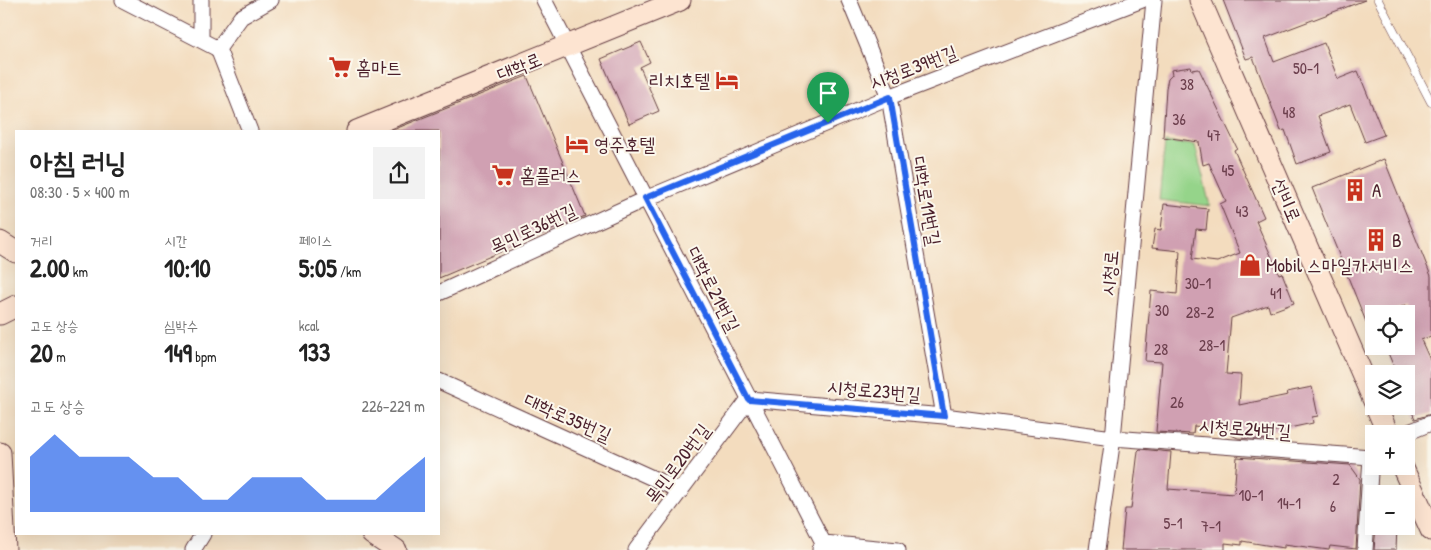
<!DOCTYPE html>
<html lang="ko">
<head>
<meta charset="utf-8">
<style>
	:root { --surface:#fff; --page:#f2f2f2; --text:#222; --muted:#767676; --accent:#2563eb }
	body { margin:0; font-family:"Patrick Hand","Poor Story",sans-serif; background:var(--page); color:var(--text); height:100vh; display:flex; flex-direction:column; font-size:19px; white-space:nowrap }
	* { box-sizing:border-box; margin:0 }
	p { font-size:16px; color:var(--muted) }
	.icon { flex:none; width:28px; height:28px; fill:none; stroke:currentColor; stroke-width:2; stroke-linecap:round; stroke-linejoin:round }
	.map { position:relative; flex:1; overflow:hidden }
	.side { position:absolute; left:15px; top:130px; width:425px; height:405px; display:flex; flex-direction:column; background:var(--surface); border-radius:0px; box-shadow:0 5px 20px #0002 }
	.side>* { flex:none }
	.tools { position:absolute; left:1365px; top:305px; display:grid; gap:10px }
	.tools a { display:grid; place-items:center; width:50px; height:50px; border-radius:0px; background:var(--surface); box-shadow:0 5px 20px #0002; font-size:25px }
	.pin { position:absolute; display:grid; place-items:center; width:42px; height:42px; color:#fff; margin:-51px -21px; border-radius:50% 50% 50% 0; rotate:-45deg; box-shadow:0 0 5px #0007 }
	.pin .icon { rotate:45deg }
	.round { display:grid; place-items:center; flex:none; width:52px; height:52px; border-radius:0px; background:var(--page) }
	.summary { display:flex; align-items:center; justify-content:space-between; height:85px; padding:0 15px }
	h1 { font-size:28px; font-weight:700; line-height:38px }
	.stats { display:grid; grid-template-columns:repeat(3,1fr); gap:8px; height:85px; padding:5px 15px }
	.stats div { display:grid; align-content:center }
	.stats b { font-size:25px; font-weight:700 }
	.stats small { font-size:14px; font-weight:400 }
	.stats p { font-size:14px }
	.chart { height:140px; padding:10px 15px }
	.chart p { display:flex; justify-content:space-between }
	.chart svg { width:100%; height:90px; margin-top:5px; fill:var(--accent); opacity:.7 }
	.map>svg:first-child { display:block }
	.green { fill:#95d48a; stroke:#707a5a }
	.building { fill:#d0a0b2 }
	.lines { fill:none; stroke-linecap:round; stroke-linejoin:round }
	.service-casing { stroke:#633b41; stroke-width:9 }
	.minor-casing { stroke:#633b41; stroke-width:17 }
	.secondary-casing { stroke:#633b41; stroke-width:23 }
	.service { stroke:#fff; stroke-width:8 }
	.minor { stroke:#fff; stroke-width:15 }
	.secondary { stroke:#fde4d1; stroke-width:21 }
	.route-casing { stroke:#fff; stroke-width:10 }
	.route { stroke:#2563eb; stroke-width:6 }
	.labels { text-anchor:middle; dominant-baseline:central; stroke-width:4; stroke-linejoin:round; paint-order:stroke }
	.number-label { font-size:16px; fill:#6c3f4d }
	.street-label { font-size:19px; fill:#4a1f2b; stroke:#fbf7ec }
	.poi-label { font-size:19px; fill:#4a1f2b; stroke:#fbf7ec; text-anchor:start }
</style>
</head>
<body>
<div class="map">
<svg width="1431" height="550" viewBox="0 0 1431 550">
	<rect width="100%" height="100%" fill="#fbf7ec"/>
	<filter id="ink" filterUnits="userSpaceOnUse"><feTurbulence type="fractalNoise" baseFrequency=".02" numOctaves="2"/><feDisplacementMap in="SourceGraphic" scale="10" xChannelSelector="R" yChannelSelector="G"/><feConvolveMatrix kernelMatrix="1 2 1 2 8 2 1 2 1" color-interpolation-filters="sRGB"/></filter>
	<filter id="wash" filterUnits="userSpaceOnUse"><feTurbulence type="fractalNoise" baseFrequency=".0096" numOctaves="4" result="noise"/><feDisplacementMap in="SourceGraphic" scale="20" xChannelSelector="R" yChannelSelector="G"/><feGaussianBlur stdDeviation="1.12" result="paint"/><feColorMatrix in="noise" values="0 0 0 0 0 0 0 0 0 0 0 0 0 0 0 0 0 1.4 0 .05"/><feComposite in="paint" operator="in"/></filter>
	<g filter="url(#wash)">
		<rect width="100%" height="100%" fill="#f3dcbe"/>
		<path class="green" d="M1165,142l30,3 15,61 -51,-6z"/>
		<g id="blocks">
			<path class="building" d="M1223,0h142l-100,38 9,24 50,-19 14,36 20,-8 26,64 -19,7 -15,-38 -32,12 13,36 -34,12 -12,-34 -4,1 -28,-74 -7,2z
				M641,42l9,20 -10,5 19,44 -30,13 -28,-65z
				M1191,67l1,3 7,-1 38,79 -3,2 30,67 -8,4 23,53 3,-1 12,30 -24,9 -2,-7 -37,13 -5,56 15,1 -2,30 49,-10 -1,-3 25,-5 6,29 -6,1 1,6 -43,9 1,8 -33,-2 -7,-3v-5l-37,-4 -1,8 -37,-2 6,-70 -17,-1 6,-70 26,3 3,-43 -28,-3 3,-19 6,1 3,-26 44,5 -2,21 -10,-1 -4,30 25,3 23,-9 -20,-49 6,-3 -17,-38 -6,2 -4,-23 -36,-5 3,-49 2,-9 4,-4 -1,-5z
				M527,76l58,140 -146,62v-147h-49z
				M1384,159l47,117v60l-10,4 10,22v52l-16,5 -9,-22v-23h-9l-12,-28h21v-41l-20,9h-12l-1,25 -61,-151z
				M1140,449l31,3 -3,37 66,5 3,-37 113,8 10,14 -4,70 -26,-3 -1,4 -45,-6v4l-42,-7v4l-17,-2v7h-104l4,-41h6l7,-58z
				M1376,526h21l-1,24h-22z"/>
		</g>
	</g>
	<g filter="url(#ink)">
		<use href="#blocks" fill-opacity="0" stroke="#633b41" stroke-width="1"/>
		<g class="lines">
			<defs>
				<path id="service" d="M1378,0l53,102"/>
				<path id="minor" d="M123,0l95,49
					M201,0v40
					M544,0l283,550
					M849,0l40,97 55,319
					M218,49l32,82
					M218,49l23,-32 30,-17
					M439,293l206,-94 244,-102 253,-97
					M439,381l242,110
					M1404,434l27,-11
					M820,549l4,-6 74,7
					M193,550l10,-16
					M636,550l113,-151 195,17 169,22 258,19 3,-2
					M1097,550l16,-112 41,-438
					M1365,550l6,-93"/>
				<path id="secondary" d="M1200,0l174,401
					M357,131l323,-131
					M0,242l16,10
					M0,314l16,-8
					M1376,406l12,28
					M0,453l5,97
					M1402,466l29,64
					M372,534l24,16"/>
			</defs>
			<use href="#service" class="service-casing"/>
			<use href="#minor" class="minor-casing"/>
			<use href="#secondary" class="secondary-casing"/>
			<use href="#service" class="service"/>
			<use href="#minor" class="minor"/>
			<use href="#secondary" class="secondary"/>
		</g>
	</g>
	<g class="lines" filter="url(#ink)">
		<defs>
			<path id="route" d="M890,97l54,319 -195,-16 -104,-202z"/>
		</defs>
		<use href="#route" class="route-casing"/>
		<use href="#route" class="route"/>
	</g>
	<defs>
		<symbol id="supermarket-bare" viewBox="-9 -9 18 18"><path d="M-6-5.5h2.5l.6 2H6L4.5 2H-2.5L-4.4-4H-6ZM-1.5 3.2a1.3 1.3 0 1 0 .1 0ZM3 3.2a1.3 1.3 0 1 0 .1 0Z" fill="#c8321e" stroke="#fbf7ec" stroke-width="2.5" paint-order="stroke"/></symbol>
		<symbol id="hotel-bare" viewBox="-9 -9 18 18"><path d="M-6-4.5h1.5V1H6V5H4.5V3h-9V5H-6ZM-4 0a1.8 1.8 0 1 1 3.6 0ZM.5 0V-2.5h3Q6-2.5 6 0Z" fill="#c8321e" stroke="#fbf7ec" stroke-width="2.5" paint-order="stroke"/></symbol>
		<symbol id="building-bare" viewBox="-9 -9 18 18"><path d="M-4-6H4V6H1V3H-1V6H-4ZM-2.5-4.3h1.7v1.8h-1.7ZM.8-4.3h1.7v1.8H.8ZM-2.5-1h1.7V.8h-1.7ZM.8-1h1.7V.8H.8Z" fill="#c8321e" stroke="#fbf7ec" stroke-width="2.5" paint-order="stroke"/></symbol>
		<symbol id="shop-bare" viewBox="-9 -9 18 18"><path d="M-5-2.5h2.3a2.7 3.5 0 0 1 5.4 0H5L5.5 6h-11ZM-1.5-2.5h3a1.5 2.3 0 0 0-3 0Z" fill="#c8321e" stroke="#fbf7ec" stroke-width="2.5" paint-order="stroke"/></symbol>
	</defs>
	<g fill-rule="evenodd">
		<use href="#supermarket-bare" x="324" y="51" width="32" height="32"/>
		<use href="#hotel-bare" x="711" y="64" width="32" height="32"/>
		<use href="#hotel-bare" x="561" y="128" width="32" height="32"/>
		<use href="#supermarket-bare" x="487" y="159" width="32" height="32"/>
		<use href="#building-bare" x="1339" y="174" width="32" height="32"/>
		<use href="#building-bare" x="1360" y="224" width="32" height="32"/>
		<use href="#shop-bare" x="1234" y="249" width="32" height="32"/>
	</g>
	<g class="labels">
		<g class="number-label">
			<text x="1306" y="68">50-1</text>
			<text x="1187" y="84">38</text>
			<text x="1289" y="112">48</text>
			<text x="1179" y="119">36</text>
			<text x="1214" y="135">47</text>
			<text x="1228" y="170">45</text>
			<text x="1242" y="211">43</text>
			<text x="1198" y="283">30-1</text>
			<text x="1276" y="293">41</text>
			<text x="1162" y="310">30</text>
			<text x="1200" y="312">28-2</text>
			<text x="1212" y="345">28-1</text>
			<text x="1161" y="349">28</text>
			<text x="1177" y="402">26</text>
			<text x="1336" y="479">2</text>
			<text x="1251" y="495">10-1</text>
			<text x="1289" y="503">14-1</text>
			<text x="1333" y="506">6</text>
			<text x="1173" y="523">5-1</text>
			<text x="1211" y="526">7-1</text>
		</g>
		<g class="street-label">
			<text transform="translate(519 66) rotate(-22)">대학로</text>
			<text transform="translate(913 67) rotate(-21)">시청로39번길</text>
			<text transform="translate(1287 200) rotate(67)">선비로</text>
			<text transform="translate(927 201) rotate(80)">대학로11번길</text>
			<text transform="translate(533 228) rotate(-25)">목민로36번길</text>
			<text transform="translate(1109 273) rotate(-85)">시청로</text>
			<text transform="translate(714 289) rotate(63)">대학로21번길</text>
			<text transform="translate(874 390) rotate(5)">시청로23번길</text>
			<text transform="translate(568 417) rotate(24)">대학로35번길</text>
			<text transform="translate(1245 428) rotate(4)">시청로24번길</text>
			<text transform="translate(677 463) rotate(-53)">목민로20번길</text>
		</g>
		<g class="poi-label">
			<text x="356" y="67">홈마트</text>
			<text x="710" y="80" text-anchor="end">리치호텔</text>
			<text x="594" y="144">영주호텔</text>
			<text x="520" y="175">홈플러스</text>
			<text x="1372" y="190">A</text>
			<text x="1392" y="240">B</text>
			<text x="1266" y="265">Mobil 스마일카서비스</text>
		</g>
	</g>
</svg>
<div class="tools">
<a><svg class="icon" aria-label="locate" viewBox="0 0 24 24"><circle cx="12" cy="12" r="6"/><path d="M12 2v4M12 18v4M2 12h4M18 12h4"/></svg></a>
<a><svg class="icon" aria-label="layers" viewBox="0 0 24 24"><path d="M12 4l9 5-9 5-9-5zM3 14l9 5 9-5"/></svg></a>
<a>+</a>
<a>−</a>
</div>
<div class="pin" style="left:828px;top:123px;background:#1e9e55"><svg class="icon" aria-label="arrive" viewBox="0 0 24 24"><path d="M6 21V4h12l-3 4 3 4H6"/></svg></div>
<section class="side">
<div class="summary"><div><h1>아침 러닝</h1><p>08:30 · 5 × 400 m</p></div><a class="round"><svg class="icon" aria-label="share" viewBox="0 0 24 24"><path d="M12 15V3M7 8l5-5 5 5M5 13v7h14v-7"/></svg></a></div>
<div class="stats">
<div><p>거리</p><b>2.00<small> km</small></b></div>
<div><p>시간</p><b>10:10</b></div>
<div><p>페이스</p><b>5:05<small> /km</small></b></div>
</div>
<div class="stats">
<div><p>고도 상승</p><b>20<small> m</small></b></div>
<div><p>심박수</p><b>149<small> bpm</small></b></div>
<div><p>kcal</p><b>133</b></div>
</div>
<div class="chart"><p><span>고도 상승</span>226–229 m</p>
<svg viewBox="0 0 160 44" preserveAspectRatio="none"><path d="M0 44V17L10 6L20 17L30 17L40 17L50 27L60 27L70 38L80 38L90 27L100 27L110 27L120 38L130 38L140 38L150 27L160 17V44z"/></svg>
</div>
</section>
</div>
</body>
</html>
